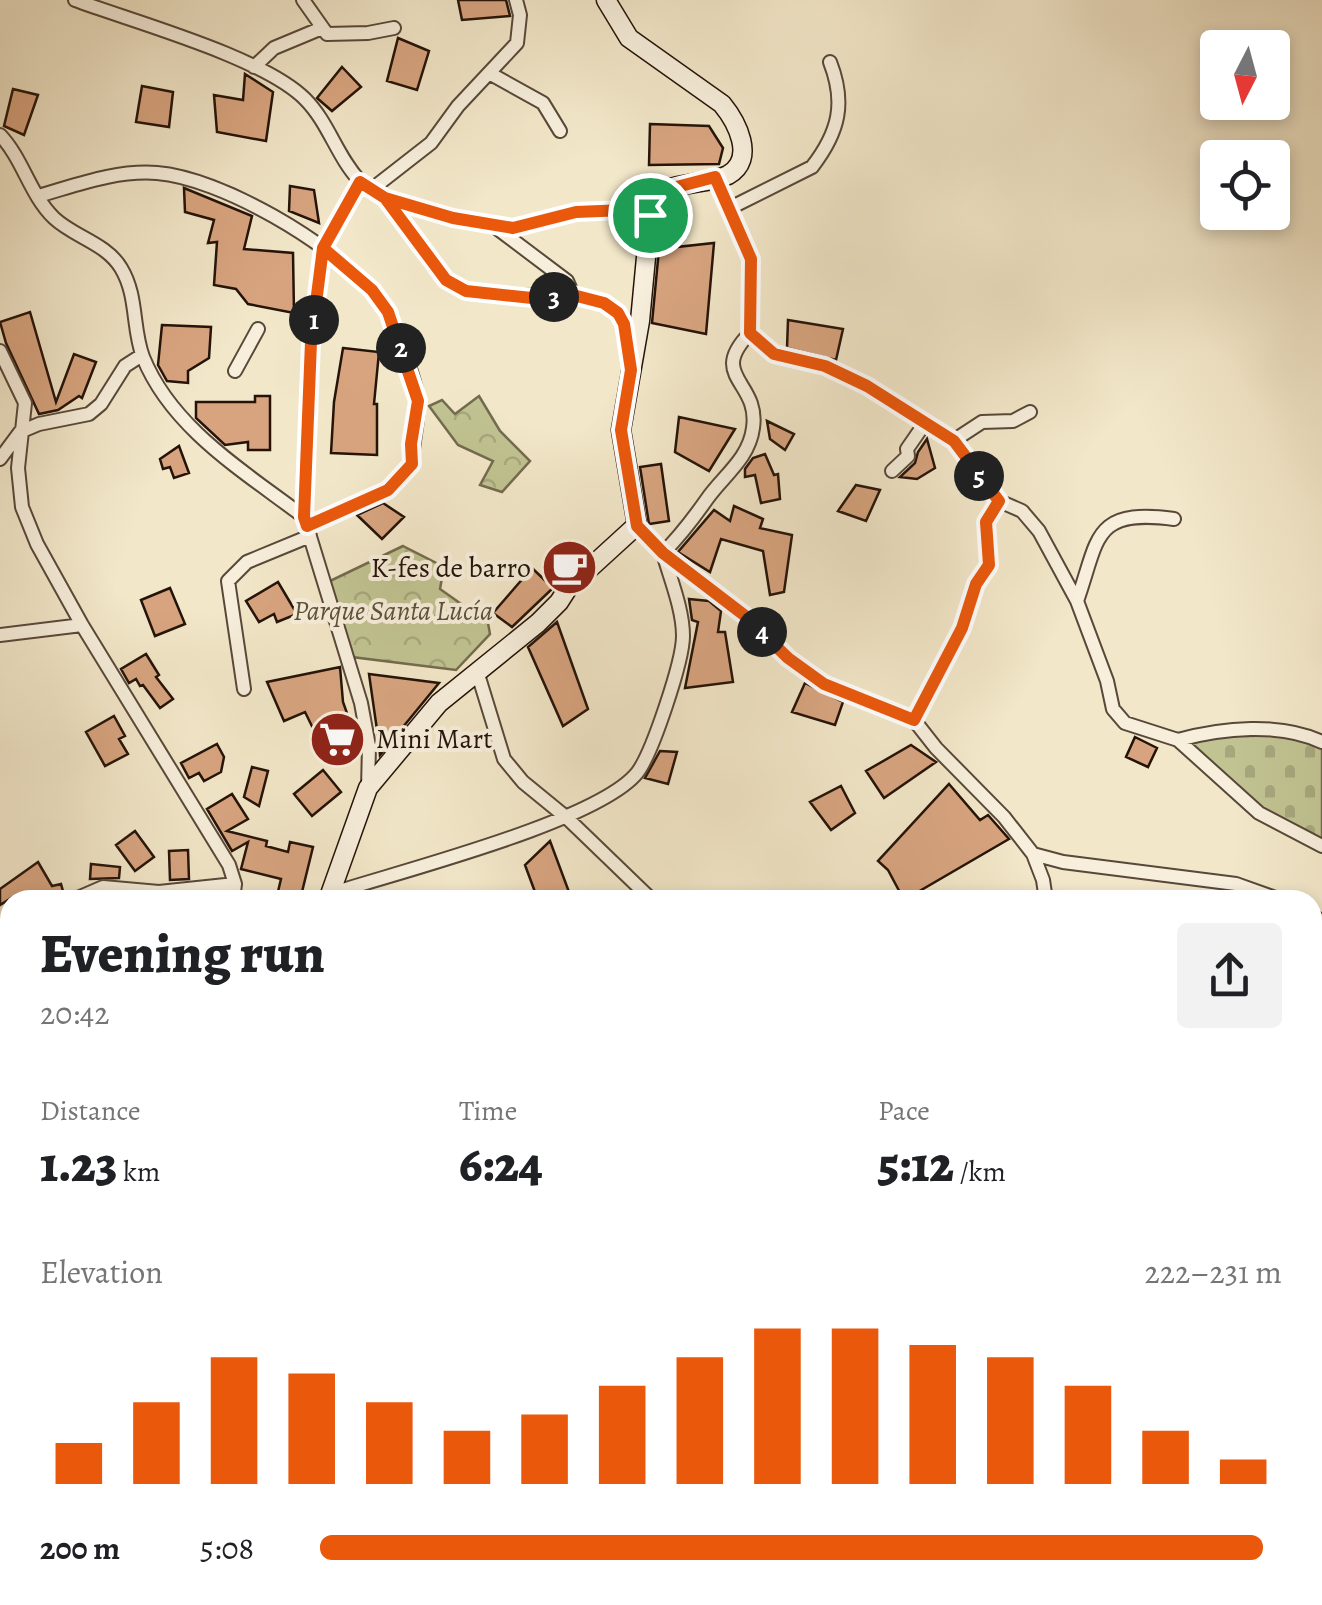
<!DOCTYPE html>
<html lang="en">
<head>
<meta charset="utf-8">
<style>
	:root { --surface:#fff; --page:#f2f2f2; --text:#202124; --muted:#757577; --accent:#ea580c }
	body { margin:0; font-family:Alegreya,serif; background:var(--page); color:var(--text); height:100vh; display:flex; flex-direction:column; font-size:38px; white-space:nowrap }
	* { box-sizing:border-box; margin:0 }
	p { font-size:32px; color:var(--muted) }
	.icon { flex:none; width:55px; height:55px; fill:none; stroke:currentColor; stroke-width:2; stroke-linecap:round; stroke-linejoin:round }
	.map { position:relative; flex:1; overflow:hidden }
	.sheet { position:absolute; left:0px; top:890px; width:1322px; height:715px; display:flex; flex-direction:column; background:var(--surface); border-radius:30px 30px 0 0; box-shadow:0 5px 15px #0003 }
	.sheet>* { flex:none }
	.needle { width:65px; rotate:186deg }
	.fabs { position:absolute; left:1200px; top:30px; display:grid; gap:20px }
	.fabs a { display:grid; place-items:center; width:90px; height:90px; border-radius:10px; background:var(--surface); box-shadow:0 5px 15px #0003; font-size:50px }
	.pin { position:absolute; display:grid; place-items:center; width:85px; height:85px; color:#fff; margin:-42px; border:5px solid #fff; border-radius:50%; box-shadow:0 2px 10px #0007 }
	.km { position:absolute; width:50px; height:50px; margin:-25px; border-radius:50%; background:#222; color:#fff; font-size:28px; line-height:50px; text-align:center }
	.round { display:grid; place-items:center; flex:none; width:105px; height:105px; border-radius:10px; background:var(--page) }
	.head { display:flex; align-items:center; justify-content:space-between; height:170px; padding:0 40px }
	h1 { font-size:55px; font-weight:800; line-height:75px }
	.stats { display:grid; grid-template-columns:repeat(3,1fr); gap:15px; height:170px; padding:10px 40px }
	.stats div { display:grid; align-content:center }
	.stats b { font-size:50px; font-weight:800 }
	.stats small { font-size:28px; font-weight:400 }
	.stats p { font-size:28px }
	.chart { height:280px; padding:20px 40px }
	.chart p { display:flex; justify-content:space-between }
	.chart svg { width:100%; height:180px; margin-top:10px; stroke:var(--accent); stroke-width:6 }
	ul { padding:0 40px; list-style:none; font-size:32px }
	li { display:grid; grid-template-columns:160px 120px 1fr; align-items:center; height:75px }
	li i { height:25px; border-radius:12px; background:var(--accent) }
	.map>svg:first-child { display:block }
	.cemetery { fill:url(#cemetery-stones); stroke:#736b4e; stroke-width:2.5 }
	.park { fill:url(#park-crowns); stroke:#736b4e; stroke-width:2.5 }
	.building { fill:#d7a47f; stroke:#251309; stroke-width:2.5 }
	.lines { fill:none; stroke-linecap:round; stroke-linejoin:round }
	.street-casing { stroke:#584839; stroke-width:16 }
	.secondary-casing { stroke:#251309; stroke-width:21 }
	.street { stroke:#f7efdc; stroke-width:12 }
	.secondary { stroke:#f7efdc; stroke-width:18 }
	.route-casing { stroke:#fff; stroke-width:20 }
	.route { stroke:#ea580c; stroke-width:12 }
	.labels { text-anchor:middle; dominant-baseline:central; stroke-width:8; stroke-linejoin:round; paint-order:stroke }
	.poi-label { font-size:28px; fill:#251309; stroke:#f7efdc; text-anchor:end }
	.park-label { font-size:28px; font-style:italic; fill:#5c5139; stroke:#f7efdc }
</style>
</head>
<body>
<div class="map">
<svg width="1322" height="1605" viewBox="0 0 1322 1605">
	<defs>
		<pattern id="cemetery-stones" width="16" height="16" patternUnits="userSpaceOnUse" patternTransform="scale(2.5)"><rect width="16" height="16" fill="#c1c392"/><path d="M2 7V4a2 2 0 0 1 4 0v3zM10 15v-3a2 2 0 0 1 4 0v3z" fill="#a6a77d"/></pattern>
		<pattern id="park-crowns" width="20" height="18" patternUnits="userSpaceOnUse" patternTransform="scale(2.5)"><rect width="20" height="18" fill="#c1c392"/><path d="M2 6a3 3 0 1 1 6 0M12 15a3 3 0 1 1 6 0" fill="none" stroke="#a6a77d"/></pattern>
	</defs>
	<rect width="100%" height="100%" fill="#f2e7c9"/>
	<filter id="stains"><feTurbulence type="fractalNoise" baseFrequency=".002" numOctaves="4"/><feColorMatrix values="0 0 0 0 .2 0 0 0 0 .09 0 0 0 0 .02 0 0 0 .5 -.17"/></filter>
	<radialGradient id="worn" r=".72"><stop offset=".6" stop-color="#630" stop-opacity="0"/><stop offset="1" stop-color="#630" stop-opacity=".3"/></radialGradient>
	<path class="cemetery" d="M1214,732l87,1 21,10v109l-93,-58 -28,-42 -13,-6z"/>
	<path class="park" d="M479,396l21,35 30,30 -28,31 -22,-7 13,-24 -35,-16 -29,-39 13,-6 13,14z
		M403,546l41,21 -4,22 48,34 2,11 -34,36 -104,-13 -22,-76z"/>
	<path class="building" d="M458,0h48l4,16 -48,4z
		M398,38l31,13 -12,39 -30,-9z
		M342,67l19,20 -29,24 -15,-13z
		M245,74l28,18 -7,49 -49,-9 -3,-37 29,5z
		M142,86l31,6 -4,35 -33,-5z
		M13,89l25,6 -14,40 -20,-9z
		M650,124l59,2 14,22 -4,16 -70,1z
		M290,186l24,4 5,33 -30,-12z
		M184,188l68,28 -8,33 49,4 1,60 -46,-9 -12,-15 -22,-4 3,-43 -9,1 6,-23 -29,-8z
		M714,243l-8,91 -54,-11 7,-74z
		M30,312l26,90 18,-48 22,8 -14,36 -3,-2 -21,14 -19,4 -33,-71 -6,-21z
		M788,320l55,9 -7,31 -49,-12z
		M162,325l49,2 -2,31 -21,13v12l-21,-2 -9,-16z
		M343,348l36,4 -5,52h3v51l-46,-2 3,-51z
		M255,396h15v54h-22v-8l-23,3 -29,-27v-16h59z
		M679,417l56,12 -26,42 -34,-19z
		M767,421l27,13 -9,16 -15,-11z
		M927,439l8,29 -18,11 -17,-2 15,-14 3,-11z
		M179,446l10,27 -15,5 -4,-11 -7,2 -3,-10z
		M765,454l9,21 4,-1 2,25 -19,4 -6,-28 -10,2v-8l8,-11z
		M661,464l8,57 -20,3 -9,-57z
		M856,485l24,5 -14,31 -28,-10z
		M383,503l21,14 -22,22 -25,-24z
		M734,506l29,13 -3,9 32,7 -8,57 -14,3 -7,-44 -42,-12 -11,33 -32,-20 36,-42 16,11z
		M532,568l21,20 -41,39 -19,-14z
		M278,582l19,32 -20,8 -3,-8 -15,8 -13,-21z
		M170,588l15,36 -30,12 -14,-36z
		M689,599l20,2 12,10 -3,21h7l8,50 -48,6 13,-66 -6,-2z
		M557,622l31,87 -25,17 -35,-79z
		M146,654l13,21 -3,2 17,22 -13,9 -17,-23 -3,1 -4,-7 -7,4 -8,-14z
		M340,667l3,35 16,45 -28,18 -26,-53 -21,9 -17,-39z
		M369,674l70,9 -59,72 -1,-11z
		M805,683l38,19 -8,23 -43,-13z
		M114,716l11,20 -6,3 9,15 -23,12 -19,-34z
		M1135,737l22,11 -9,19 -22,-10z
		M217,744l7,13 -3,15 -17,9 -5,-8 -10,5 -8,-15z
		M911,745l25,17 -52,36 -18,-27z
		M660,751l17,1 -9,32 -23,-6z
		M252,767l16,4 -9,35 -15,-9z
		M323,770l18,22 -29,24 -18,-22z
		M949,784l31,36 8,-5 21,24 -105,61 -16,-30 -10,-9z
		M841,786l14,27 -24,17 -21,-28z
		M232,794l16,25 -21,12 40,10 -1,5 22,6 2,-10 23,5 -13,53h-24l5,-21 -40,-10 7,-27 -16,9 -25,-42z
		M135,831l19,26 -19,14 -19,-26z
		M550,841l22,59h-34l-13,-35z
		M188,850l1,29 -19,1 -1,-29z
		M38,862l14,24 9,-2 3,11 -8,5h-27l-3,-5 -5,4 -3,-5 -18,11v-16z
		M91,864l29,3 -1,11 -29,1z"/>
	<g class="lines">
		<defs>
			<path id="street" d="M75,0c59,22 188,57 230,99 24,24 32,58 55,82 7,7 18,10 25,17 8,9 15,21 23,31 12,16 25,42 42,53 46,30 137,-4 168,31 9,11 9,31 11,44
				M303,0l24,34 41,-1 26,-5
				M254,67l20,-19 48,-20
				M489,73l54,30 17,28
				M0,135c23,24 30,60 54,83 20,19 52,25 67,50 17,28 11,60 22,89 29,72 102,115 161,160
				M360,181l-37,67 -12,94 -7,175 57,186 8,43 -1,42
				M372,189l59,-46 27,-37 59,-63 3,-28 -4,-15
				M38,196c39,-11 77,-26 119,-23 64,5 174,70 216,119 17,19 44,87 45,112 0,20 -6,40 -6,60l-24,26 -81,36
				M385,198l68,20 60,10 63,-16 49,-2 25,5
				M730,208l82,-41c27,-35 34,-64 18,-105
				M498,229l69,52 6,14
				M750,333l24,22 51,11 42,20 86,55 46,60 23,10 17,20 38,70 30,80 6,28 12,14 53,17 81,73 63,33
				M0,351l25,52 -7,65 4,39 15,37 45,81 147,240 6,19 -2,16
				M235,371l23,-42
				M953,441l29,-19 31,-1 17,-9
				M0,459l20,-27 19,-8 50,-10 12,-10 24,-38 17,-11
				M892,471l16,-15 -1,-7 18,-26
				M637,525l26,28 80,62 45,43 36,26 90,36 22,28 68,69 29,37 30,8 173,22 45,16
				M1077,601c22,-62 15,-93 97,-82
				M0,635l82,-10
				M477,671l27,88 19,23 44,36 85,82
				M244,689l-16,-108 19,-19 63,-26
				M914,720l48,-92 14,-44 13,-19 -3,-43 13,-21
				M1178,740c44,-12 102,-18 144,2
				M1033,854l10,26 3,20
				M330,894c67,-22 267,-72 307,-121 15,-19 46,-112 46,-137 0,-27 -13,-58 -20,-83 17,-17 30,-34 44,-54 16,-23 42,-40 46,-71 7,-47 -46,-51 -3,-95l1,-74 -36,-82
				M73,900l30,-13 56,5 76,-8
				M1312,916l10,5
				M0,935l10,-1
				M5,1244l5,27
				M1312,1282l10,-1
				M0,1434l10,-7
				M1312,1562h10
				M926,1595l3,10
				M906,1605l11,-10"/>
			<path id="secondary" d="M328,900l40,-112 71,-85 99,-80 21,-21 9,-14 69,-63 -16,-95 19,-109 10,-106 15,-25c19,-8 47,-7 63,-15 29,-16 8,-54 -6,-71l-93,-66 -23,-38
				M0,1375h10"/>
		</defs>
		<use href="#street" class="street-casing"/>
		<use href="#secondary" class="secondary-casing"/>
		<use href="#street" class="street"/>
		<use href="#secondary" class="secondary"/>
	</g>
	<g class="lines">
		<defs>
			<path id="route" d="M650,215l-25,-5 -49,2 -63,16 -60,-10 -68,-20 -25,-16 -37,66 -12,94 -7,175 3,9 81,-36 24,-26 -1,-20 7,-43 -30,-89 -16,-22 -49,-42 37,-66 25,16 61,82 20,11 66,7 41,-3 31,8 14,10 6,11 7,46 -10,60 16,96 26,27 81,62 44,43 36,26 90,36 48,-92 14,-44 13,-19 -3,-43 13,-21 -45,-60 -87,-55 -42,-20 -51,-12 -24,-21 1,-74 -36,-82 -50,13 -15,25"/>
		</defs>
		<use href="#route" class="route-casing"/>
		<use href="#route" class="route"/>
	</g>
	<defs>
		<symbol id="cafe-disc" viewBox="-11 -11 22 22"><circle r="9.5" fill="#8f2418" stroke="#f7efdc"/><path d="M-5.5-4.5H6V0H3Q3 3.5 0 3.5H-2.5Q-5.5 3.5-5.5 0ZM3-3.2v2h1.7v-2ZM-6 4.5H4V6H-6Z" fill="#fff"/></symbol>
		<symbol id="supermarket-disc" viewBox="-11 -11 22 22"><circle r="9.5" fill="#8f2418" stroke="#f7efdc"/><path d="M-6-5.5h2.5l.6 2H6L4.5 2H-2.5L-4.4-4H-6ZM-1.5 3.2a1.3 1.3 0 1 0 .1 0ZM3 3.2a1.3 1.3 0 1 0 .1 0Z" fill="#fff"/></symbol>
	</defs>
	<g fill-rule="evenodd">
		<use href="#cafe-disc" x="538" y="536" width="63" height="63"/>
		<use href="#supermarket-disc" x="306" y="708" width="63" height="63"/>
	</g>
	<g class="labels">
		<g class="poi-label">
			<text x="531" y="568">K-fes de barro</text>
			<text x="376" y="739" text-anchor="start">Mini Mart</text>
		</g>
		<g class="park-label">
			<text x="393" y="611">Parque Santa Lucía</text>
		</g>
	</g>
	<rect width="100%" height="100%" filter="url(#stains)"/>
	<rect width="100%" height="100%" fill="url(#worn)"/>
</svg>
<div class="fabs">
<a><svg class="needle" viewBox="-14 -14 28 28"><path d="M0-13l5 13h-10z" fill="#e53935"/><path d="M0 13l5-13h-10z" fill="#757577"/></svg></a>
<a><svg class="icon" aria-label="locate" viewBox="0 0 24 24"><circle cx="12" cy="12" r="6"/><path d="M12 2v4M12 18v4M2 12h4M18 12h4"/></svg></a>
</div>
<div class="pin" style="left:650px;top:215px;background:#1e9e55"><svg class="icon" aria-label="arrive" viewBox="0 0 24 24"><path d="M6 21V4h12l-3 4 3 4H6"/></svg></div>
<b class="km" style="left:314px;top:320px">1</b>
<b class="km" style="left:401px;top:348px">2</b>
<b class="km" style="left:554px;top:297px">3</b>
<b class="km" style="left:762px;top:632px">4</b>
<b class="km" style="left:979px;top:476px">5</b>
<section class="sheet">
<div class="head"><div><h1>Evening run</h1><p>20:42</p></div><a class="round"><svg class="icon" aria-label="share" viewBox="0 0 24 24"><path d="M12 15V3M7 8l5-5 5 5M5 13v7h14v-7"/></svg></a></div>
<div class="stats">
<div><p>Distance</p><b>1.23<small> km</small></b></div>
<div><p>Time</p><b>6:24</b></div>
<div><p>Pace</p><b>5:12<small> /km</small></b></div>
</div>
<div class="chart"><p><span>Elevation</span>222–231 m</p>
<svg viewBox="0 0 160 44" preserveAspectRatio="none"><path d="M5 44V34M15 44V24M25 44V13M35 44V17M45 44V24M55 44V31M65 44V27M75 44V20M85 44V13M95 44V6M105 44V6M115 44V10M125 44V13M135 44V20M145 44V31M155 44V38"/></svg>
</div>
<ul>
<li><b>200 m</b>5:08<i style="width:98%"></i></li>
</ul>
</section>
</div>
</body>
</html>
